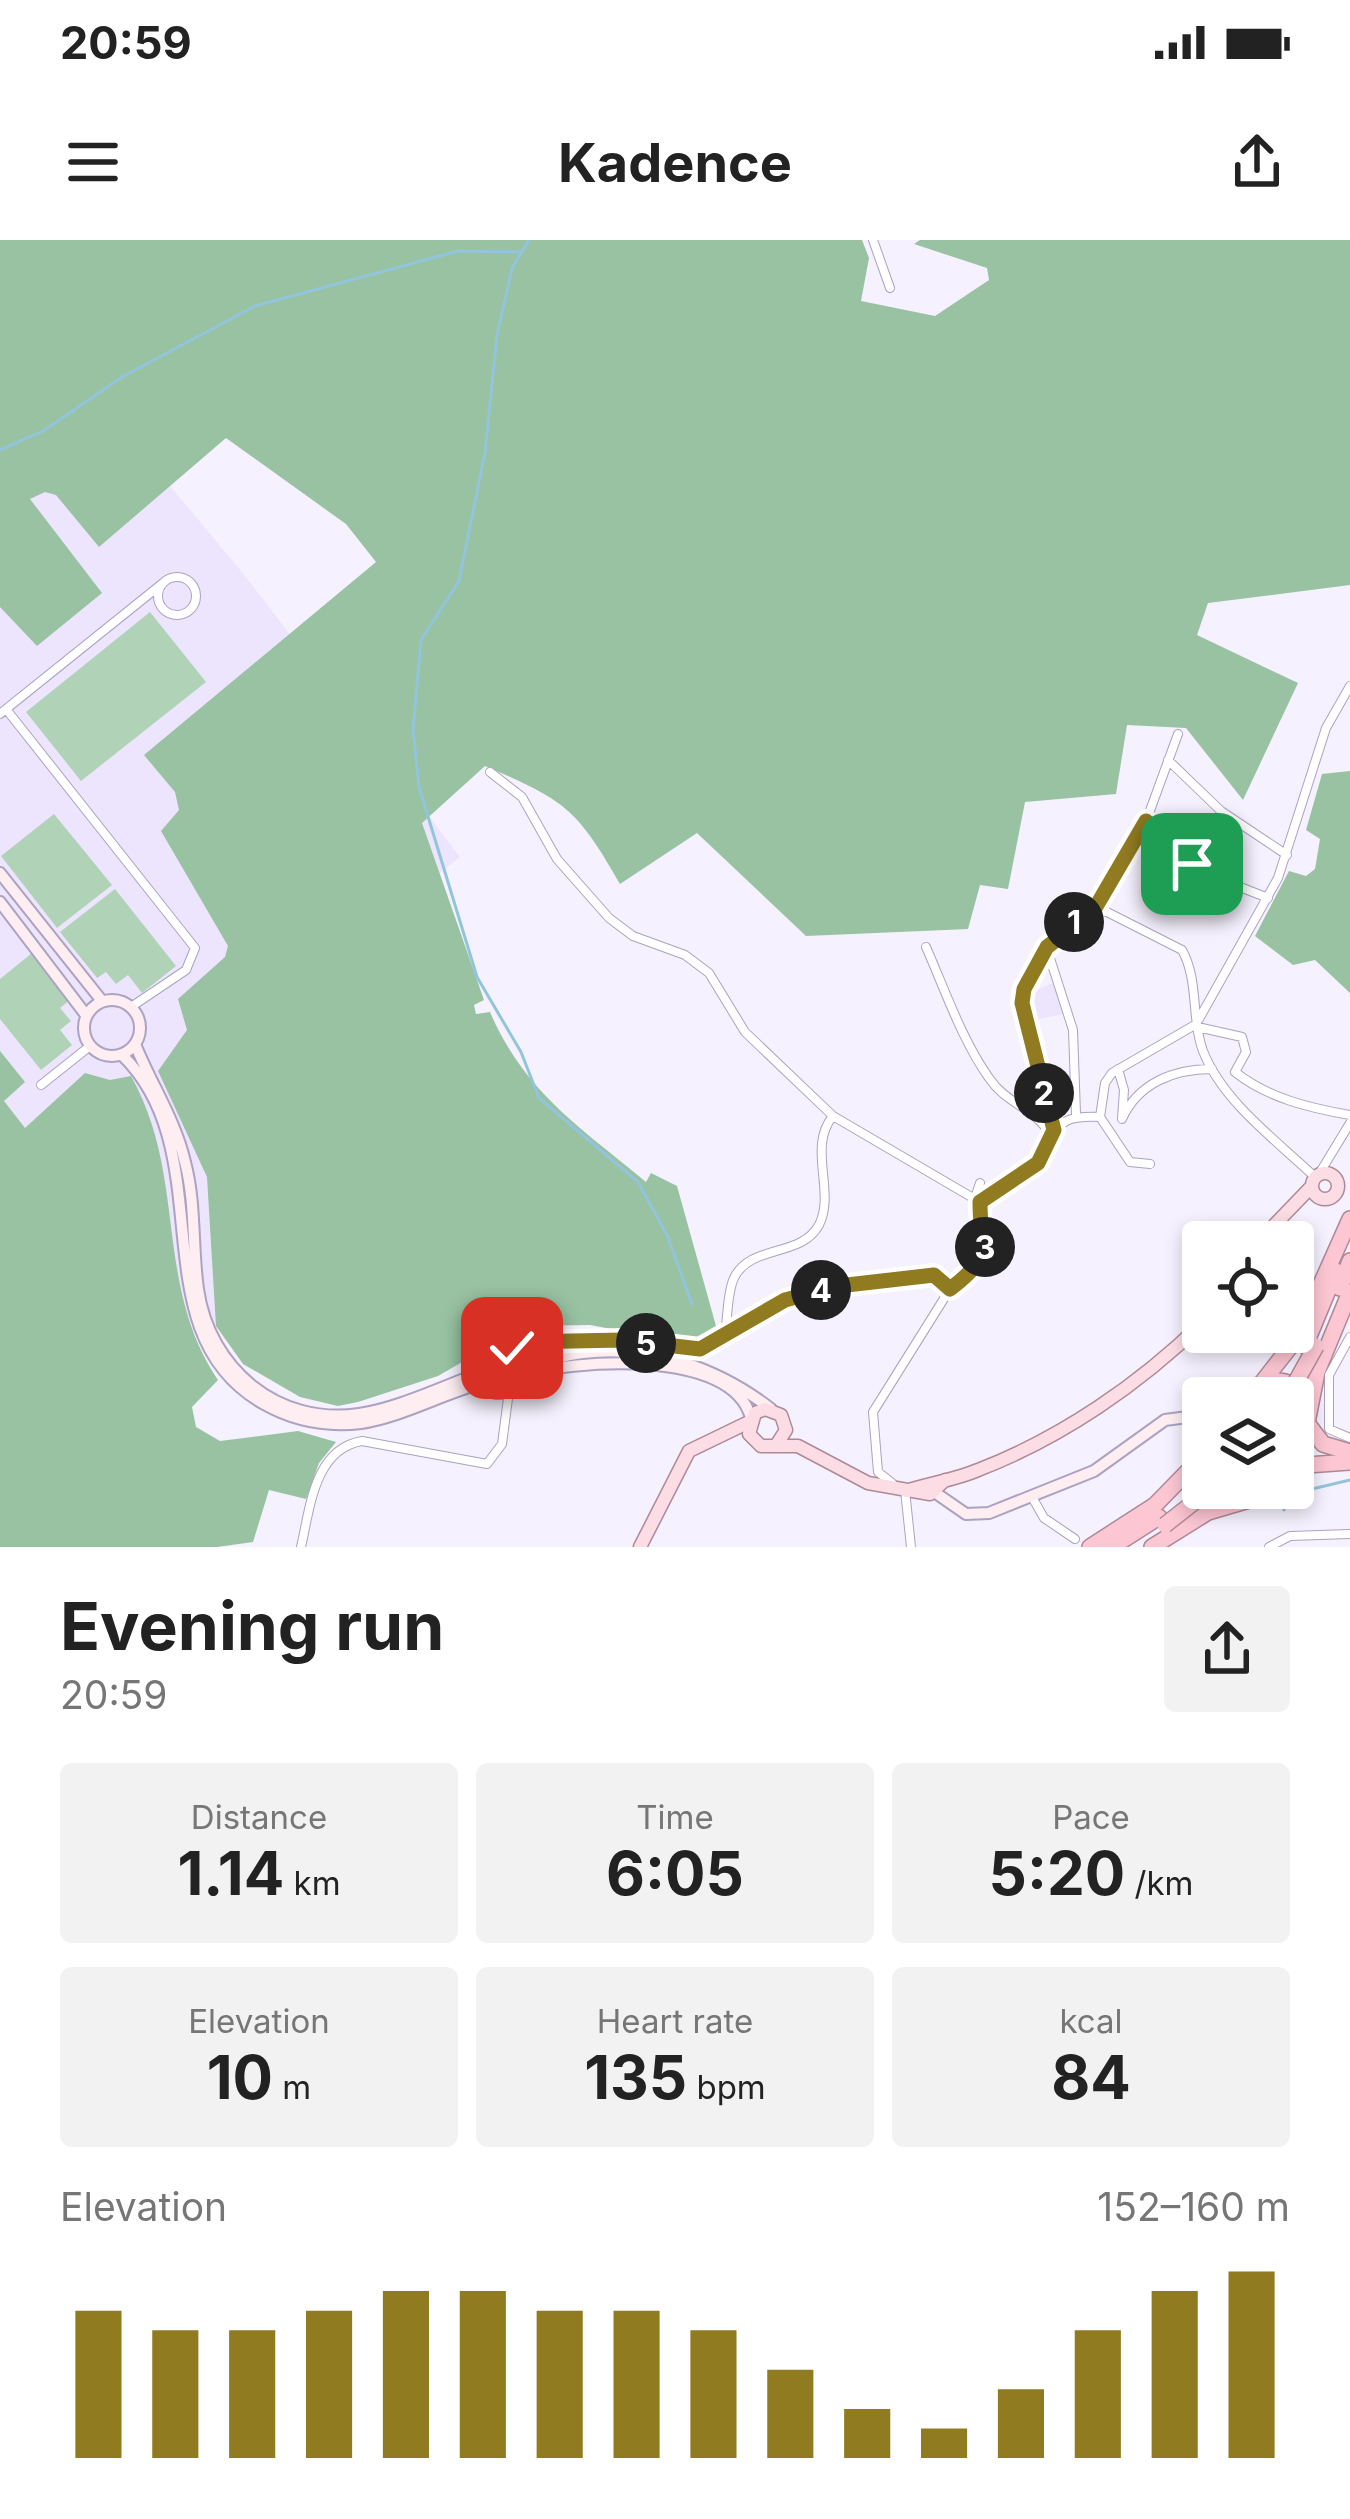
<!DOCTYPE html>
<html lang="en">
<head>
<meta charset="utf-8">
<style>
	:root { --surface:#fff; --page:#f2f2f2; --text:#222; --muted:#767676; --accent:#917b21 }
	body { margin:0; font-family:Inter,sans-serif; background:var(--page); color:var(--text); height:100vh; display:flex; flex-direction:column; font-size:45px; white-space:nowrap }
	* { box-sizing:border-box; margin:0 }
	p { font-size:39px; color:var(--muted) }
	.icon { flex:none; width:66px; height:66px; fill:none; stroke:currentColor; stroke-width:2; stroke-linecap:round; stroke-linejoin:round }
	.map { position:relative; height:1307px; overflow:hidden }
	.sheet { display:flex; flex-direction:column; background:var(--surface); flex:1 }
	.sheet>* { flex:none }
	.tools { position:absolute; left:1182px; top:981px; display:grid; gap:24px }
	.tools a { display:grid; place-items:center; width:132px; height:132px; border-radius:12px; background:var(--surface); box-shadow:0 6px 18px #0003; font-size:60px }
	.pin { position:absolute; display:grid; place-items:center; width:102px; height:102px; color:#fff; margin:-51px; border-radius:24px; box-shadow:0 6px 18px #0006 }
	.km { position:absolute; width:60px; height:60px; margin:-30px; border-radius:50%; background:#222; color:#fff; font-size:33px; line-height:60px; text-align:center }
	.round { display:grid; place-items:center; flex:none; width:126px; height:126px; border-radius:12px; background:var(--page) }
	.headline { display:flex; align-items:center; justify-content:space-between; height:204px; padding:0 60px }
	h1 { font-size:66px; font-weight:700; line-height:90px }
	.metrics { display:grid; grid-template-columns:repeat(3,1fr); gap:18px; height:204px; padding:12px 60px }
	.metrics div { display:grid; align-content:center; border-radius:12px; background:var(--page); text-align:center }
	.metrics b { font-size:60px; font-weight:700 }
	.metrics small { font-size:33px; font-weight:400 }
	.metrics p { font-size:33px }
	.chart { height:336px; padding:24px 60px }
	.chart p { display:flex; justify-content:space-between }
	.chart svg { width:100%; height:216px; margin-top:12px; stroke:var(--accent); stroke-width:6 }
	.status { display:flex; justify-content:space-between; align-items:center; height:84px; padding:0 60px; background:var(--surface); direction:ltr }
	.status svg { height:33px; fill:currentColor }
	header { display:flex; justify-content:space-between; align-items:center; height:156px; padding:0 60px; background:var(--surface); font-size:54px; font-weight:700 }
	.map>svg:first-child { display:block }
	.built { fill:#ede5fd }
	.green { fill:#b0d3b8 }
	.forest { fill:#98c2a2 }
	.lines { fill:none; stroke-linecap:round; stroke-linejoin:round }
	.stream { stroke:#92c5dc; stroke-width:3 }
	.street-casing { stroke:#aca2c1; stroke-width:10 }
	.secondary-casing { stroke:#aca2c1; stroke-width:14 }
	.primary-casing { stroke:#ae8996; stroke-width:15 }
	.highway-casing { stroke:#ae8996; stroke-width:18 }
	.street { stroke:#fff; stroke-width:8 }
	.secondary { stroke:#feeef2; stroke-width:10 }
	.primary { stroke:#fddde5; stroke-width:12 }
	.highway { stroke:#fcc6d3; stroke-width:15 }
	.highway-bridge-casing { stroke:#ae8996; stroke-width:18; stroke-linecap:butt }
	.highway-bridge { stroke:#fcc6d3; stroke-width:15 }
	.route-casing { stroke:#fff; stroke-width:24 }
	.route { stroke:#917b21; stroke-width:15 }
</style>
</head>
<body>
<div class="status"><b>20:59</b><svg viewBox="0 0 49 12"><path d="M0 12V9h3v3zM5 12V6h3v6zM10 12V3h3v9zM15 12V0h3v12zM26 1h20v11H26zM47 4h2v5h-2z"/></svg></div>
<header><svg class="icon" aria-label="menu" viewBox="0 0 24 24"><path d="M4 6h16M4 12h16M4 18h16"/></svg>Kadence<svg class="icon" aria-label="share" viewBox="0 0 24 24"><path d="M12 15V3M7 8l5-5 5 5M5 13v7h14v-7"/></svg></header>
<div class="map">
<svg width="1350" height="1307" viewBox="0 0 1350 1307">
	<rect width="100%" height="100%" fill="#f5f1fe"/>
	<path class="built" d="M0,42l246,295 214,280 -227,180 78,273 -210,41 -101,-248z
		M1059,740l8,33 -36,8 -3,-27z"/>
	<path class="green" d="M150,372l56,70 -125,99 -55,-69z
		M54,574l58,71 -55,43 -56,-72z
		M115,649l61,77 -34,27 -14,-18 -12,9 -10,-12 -9,6 -37,-46z
		M32,713l38,47 -10,8 11,13 -11,9 12,15 -31,25 -41,-51v-40z"/>
	<path class="forest" d="M0,0h862l7,18 -8,43 74,15 54,-36 -2,-12 -73,-24 6,-4h430v345l-142,18 -11,32 101,48 -55,117 -57,-72 -59,-3 -11,69 -91,8 -17,87 -28,-4 -12,44 -162,7 -109,-103 -77,51c-43,-76 -56,-84 -135,-118l-63,57 62,177 -10,5 2,9 14,-2c35,81 90,115 156,170l5,-9 26,13 39,140 -12,11 -17,6 -97,-18 -65,1 -87,50 -80,26 -20,4 -38,-9 -57,-33 -27,-38 -9,-149 -49,-106 29,-41 -9,-31 47,-42 3,-11 -67,-115 18,-21 -4,-18 -31,-37 232,-193 -30,-38 -120,-86 -127,109 -43,-52 -11,-3 -15,7 72,94 -65,53 -37,-39z
		M1350,531v222l-35,-33 -22,5 -38,-29 34,-65 17,5 9,-7 5,-30 -14,-9 16,-56z
		M0,811l25,31 -21,19 21,27 60,-55 25,7 21,-4c57,102 22,207 87,304l-26,27 4,20 24,14 78,-10 38,11 -17,21 -13,36 -37,-9 -16,52 -36,5h-217z"/>
	<g class="lines">
		<path class="stream" d="M529,0l-17,28 -15,67 -12,117 -26,129 -38,59 -8,89 6,58 58,190 44,75 18,46 99,84 29,53 25,69
			M0,210l43,-19 79,-54 133,-71 203,-55 64,1
			M1284,1270l7,-16 59,-14"/>
		<defs>
			<path id="street" d="M873,0l17,48
				M158 356a19 19 0 1 1 38 0a19 19 0 1 1-38 0Z
				M6,469l189,239 -9,22 -55,37
				M0,474l163,-131
				M1168,520l53,51 66,44
				M490,532l32,25 35,62 52,59 24,18 52,19 24,18 36,59 88,84 147,86
				M1146,581l56,51 66,26
				M1094,670l50,-83 34,-93
				M926,707c19,43 36,93 63,131 18,27 46,29 62,58
				M1047,709l26,81 3,84
				M1199,779l79,-141 48,-150 24,-42
				M1118,829l6,21 -2,29c16,-36 52,-50 90,-50
				M41,845l49,-39
				M1100,877l5,-34 7,-10 81,-47 49,11 4,15 -11,20c33,26 74,36 115,43
				M1100,877l30,45 20,2
				M1054,890l-32,-128c5,-41 36,-72 72,-92l13,2 75,38c17,30 9,69 21,101 20,51 73,89 112,126
				M1319,934l31,-51
				M974,961l6,-18
				M980,962c19,-10 42,-23 57,-39 29,-31 9,-48 63,-46
				M725,1093c26,-5 42,-27 67,-35 46,-14 94,-18 142,-23l16,14
				M1350,1097l-21,38v54l21,9
				M496,1115l26,-13 65,-2 113,9 25,-16c3,-17 2,-40 9,-55 16,-34 67,-20 85,-53 17,-33 -12,-78 14,-109
				M892,1243l-14,-11 -5,-60 77,-123 32,-29 4,-17 -6,-41
				M905,1250l6,57
				M1032,1257l12,21 31,21
				M301,1307c9,-38 13,-98 61,-106l125,23 15,-20 7,-53
				M1269,1307l21,-11 60,-2"/>
			<path id="secondary" d="M0,633l102,128
				M0,662l86,113
				M84 788a28 28 0 1 1 56 0a28 28 0 1 1-56 0Z
				M135,804c16,40 40,75 50,118 11,41 7,85 13,127 11,79 79,137 161,125 40,-6 82,-27 121,-41
				M122,815c102,99 14,277 142,349 30,17 63,23 97,19 40,-6 81,-29 121,-40
				M480 1134a19 19 0 1 1 38 0a19 19 0 1 1-38 0Z
				M516,1125c22,-2 44,-9 67,-12 68,-8 134,14 188,56
				M518,1135c53,-14 214,-29 233,43
				M930,1249l36,25 23,-1 105,-42 71,-51 38,-5"/>
			<path id="primary" d="M1312 946a13 13 0 1 1 26 0a13 13 0 1 1-26 0Z
				M1258,1002l54,-56
				M777,1204l9,-14 -5,-15 -16,-6 -10,4 -6,21 12,12h37l70,37 62,11 15,-14
				M906,1251c24,-8 49,-11 72,-21 83,-32 162,-86 225,-148
				M640,1307l49,-96 60,-29"/>
			<path id="highway" d="M1340,1048l10,-27
				M1305,1106l31,-75
				M1264,1140l33,-42 53,-119
				M1238,1158c27,-22 57,-27 72,10
				M1275,1158v-1
				M1307,1183l16,21 27,8
				M1293,1214l14,-31 10,-51 33,-80
				M1293,1226l57,-4
				M1090,1307l65,-42 44,-45
				M1112,1307l47,-30
				M1152,1307l56,-35 41,-12 16,-12"/>
		</defs>
		<use href="#street" class="street-casing"/>
		<use href="#secondary" class="secondary-casing"/>
		<use href="#primary" class="primary-casing"/>
		<use href="#highway" class="highway-casing"/>
		<use href="#street" class="street"/>
		<use href="#secondary" class="secondary"/>
		<use href="#primary" class="primary"/>
		<use href="#highway" class="highway"/>
		<defs>
			<path id="highway-bridge" d="M1287,1158l29,-52
				M1165,1285l47,-37"/>
		</defs>
		<use href="#highway-bridge" class="highway-bridge-casing"/>
		<use href="#highway-bridge" class="highway-bridge"/>
	</g>
	<g class="lines">
		<defs>
			<path id="route" d="M512,1108l10,-6 101,-2 77,9 85,-49 53,-14 96,-11 16,14c45,-34 30,-39 30,-87l58,-39 16,-33 -32,-127 2,-14 23,-42 47,-37 52,-89 46,43"/>
		</defs>
		<use href="#route" class="route-casing"/>
		<use href="#route" class="route"/>
	</g>
</svg>
<div class="tools">
<a><svg class="icon" aria-label="locate" viewBox="0 0 24 24"><circle cx="12" cy="12" r="6"/><path d="M12 2v4M12 18v4M2 12h4M18 12h4"/></svg></a>
<a><svg class="icon" aria-label="layers" viewBox="0 0 24 24"><path d="M12 4l9 5-9 5-9-5zM3 14l9 5 9-5"/></svg></a>
</div>
<div class="pin" style="left:1192px;top:624px;background:#1e9e55"><svg class="icon" aria-label="arrive" viewBox="0 0 24 24"><path d="M6 21V4h12l-3 4 3 4H6"/></svg></div>
<div class="pin" style="left:512px;top:1108px;background:#d93025"><svg class="icon" aria-label="check" viewBox="0 0 24 24"><path d="M5 12l5 5 9-10"/></svg></div>
<b class="km" style="left:1074px;top:682px">1</b>
<b class="km" style="left:1044px;top:853px">2</b>
<b class="km" style="left:985px;top:1007px">3</b>
<b class="km" style="left:821px;top:1050px">4</b>
<b class="km" style="left:646px;top:1103px">5</b>
</div>
<section class="sheet">
<div class="headline"><div><h1>Evening run</h1><p>20:59</p></div><a class="round"><svg class="icon" aria-label="share" viewBox="0 0 24 24"><path d="M12 15V3M7 8l5-5 5 5M5 13v7h14v-7"/></svg></a></div>
<div class="metrics">
<div><p>Distance</p><b>1.14<small> km</small></b></div>
<div><p>Time</p><b>6:05</b></div>
<div><p>Pace</p><b>5:20<small> /km</small></b></div>
</div>
<div class="metrics">
<div><p>Elevation</p><b>10<small> m</small></b></div>
<div><p>Heart rate</p><b>135<small> bpm</small></b></div>
<div><p>kcal</p><b>84</b></div>
</div>
<div class="chart"><p><span>Elevation</span>152–160 m</p>
<svg viewBox="0 0 160 44" preserveAspectRatio="none"><path d="M5 44V14M15 44V18M25 44V18M35 44V14M45 44V10M55 44V10M65 44V14M75 44V14M85 44V18M95 44V26M105 44V34M115 44V38M125 44V30M135 44V18M145 44V10M155 44V6"/></svg>
</div>
</section>
</body>
</html>
